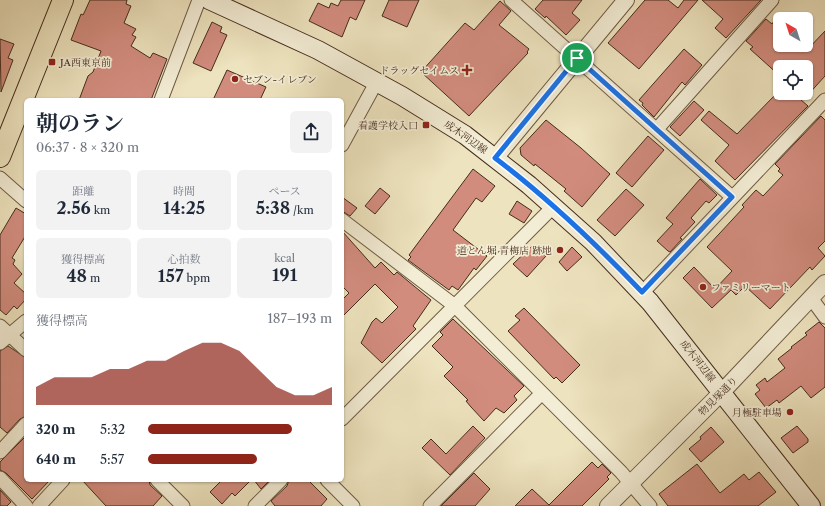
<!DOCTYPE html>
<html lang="ja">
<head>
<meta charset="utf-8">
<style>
	:root { --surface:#fff; --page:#f2f2f3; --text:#1f2937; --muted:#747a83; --accent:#8f2418 }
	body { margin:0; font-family:"Libre Caslon Text","Noto Serif JP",serif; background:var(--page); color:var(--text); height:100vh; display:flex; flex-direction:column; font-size:15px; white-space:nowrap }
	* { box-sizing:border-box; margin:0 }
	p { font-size:13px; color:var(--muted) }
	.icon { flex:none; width:22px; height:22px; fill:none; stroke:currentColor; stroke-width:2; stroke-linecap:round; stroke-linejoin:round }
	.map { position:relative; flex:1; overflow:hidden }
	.sheet { position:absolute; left:24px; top:98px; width:320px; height:384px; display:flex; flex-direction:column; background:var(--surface); border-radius:6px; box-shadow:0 1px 3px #0004 }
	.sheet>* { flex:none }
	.needle { width:26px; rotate:321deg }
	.buttons { position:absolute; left:773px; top:12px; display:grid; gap:8px }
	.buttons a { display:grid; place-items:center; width:40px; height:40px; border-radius:6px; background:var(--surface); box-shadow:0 1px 3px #0004; font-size:20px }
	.pin { position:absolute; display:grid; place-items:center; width:34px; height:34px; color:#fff; margin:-17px; border:2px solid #fff; border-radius:50%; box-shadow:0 1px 4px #0007 }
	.round { display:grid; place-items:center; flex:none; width:42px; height:42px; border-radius:6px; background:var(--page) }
	.head { display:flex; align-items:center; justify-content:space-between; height:68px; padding:0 12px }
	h1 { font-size:22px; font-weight:700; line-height:30px }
	.figures { display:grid; grid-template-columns:repeat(3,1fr); gap:6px; height:68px; padding:4px 12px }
	.figures div { display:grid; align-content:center; border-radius:6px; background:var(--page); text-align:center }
	.figures b { font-size:17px; font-weight:700 }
	.figures small { font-size:11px; font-weight:400 }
	.figures p { font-size:11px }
	.chart { height:112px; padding:8px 12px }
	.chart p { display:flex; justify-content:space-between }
	.chart svg { width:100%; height:72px; margin-top:4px; fill:var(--accent); opacity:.7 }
	ul { padding:0 12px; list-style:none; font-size:13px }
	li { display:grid; grid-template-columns:64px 48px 1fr; align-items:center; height:30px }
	li i { height:10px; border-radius:5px; background:var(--accent) }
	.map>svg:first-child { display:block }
	.building { fill:#d28c7e; stroke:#452c1c }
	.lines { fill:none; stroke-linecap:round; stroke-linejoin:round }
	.minor-casing { stroke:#6f5a44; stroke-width:15 }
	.tertiary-casing { stroke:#6f5a44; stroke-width:18 }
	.secondary-casing { stroke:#452c1c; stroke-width:20 }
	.primary-casing { stroke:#452c1c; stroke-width:22 }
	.minor { stroke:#f3edd5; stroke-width:13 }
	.tertiary { stroke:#f3edd5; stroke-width:16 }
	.secondary { stroke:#f3edd5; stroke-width:18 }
	.primary { stroke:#ede3be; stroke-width:20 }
	.route-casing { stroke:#fff; stroke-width:8 }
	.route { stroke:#1a73e8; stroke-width:5 }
	.poi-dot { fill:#8f2418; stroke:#f3edd5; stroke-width:1.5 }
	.labels { text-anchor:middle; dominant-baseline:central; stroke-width:3.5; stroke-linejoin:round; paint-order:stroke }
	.poi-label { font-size:10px; fill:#452c1c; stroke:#f3edd5; text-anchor:end }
	.street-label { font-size:10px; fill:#452c1c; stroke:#f3edd5 }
</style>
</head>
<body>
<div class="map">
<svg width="825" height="506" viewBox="0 0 825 506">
	<rect width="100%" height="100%" fill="#ede3be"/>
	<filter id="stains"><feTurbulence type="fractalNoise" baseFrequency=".005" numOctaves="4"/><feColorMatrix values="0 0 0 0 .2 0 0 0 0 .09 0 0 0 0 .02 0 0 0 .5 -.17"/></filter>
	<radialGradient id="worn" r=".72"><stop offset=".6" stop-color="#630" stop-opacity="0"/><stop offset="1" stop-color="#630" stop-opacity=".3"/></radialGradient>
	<path class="building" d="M90,0h37l-1,4 5,2 -7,17 12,6 -4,6 4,2 -5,9 19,12 3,-5 14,6 -16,41h-72l9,-24 5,-4 8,-21 -30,-11 10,-26 2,1 2,-4z
		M341,0h24l-9,20 -6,-3 -8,20 -33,-16 9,-18 11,5 2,-5 7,3z
		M389,0h30l-12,27 -25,-11z
		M543,0h39l-10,13 8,7 -14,15 -20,-19 -1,2 -10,-9z
		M645,0h23l10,8 6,-8h14l-59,69 -31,-26z
		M702,0h59l-35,38 -11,-10 8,-9z
		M500,1l11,10 -12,14 30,24 -2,3 1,1 -59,63 -48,-44 44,-49 9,7z
		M766,19l6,5 2,-3 6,5v19h21l6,5 18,-19v45l-19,21v-30h-26v9l-30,-27 3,-2 -7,-6z
		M212,22l10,5 -2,5 7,3 -16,36 -18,-8z
		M0,39l14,5 -6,14 5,2 -12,32z
		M684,49l18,16 -17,20 -3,-3 -28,35 -12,-12 1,-2 -4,-3z
		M227,70l39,17 -6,13h-47z
		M777,93h16l15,13 -73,74 -20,-19 14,-16 -28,-25 8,-9 28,23z
		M694,101l10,9 -24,26 -10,-9z
		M821,116l4,4v121l-7,7 7,8 -13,14 -2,-3 -40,42 -25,-23 -9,9 -5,-5 -19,18 -29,-30 11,-11 21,22 17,-18 -25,-24 37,-40 -2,-2 14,-15 7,6 20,-21 -5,-4 2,-2 -5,-5z
		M546,120l35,28 29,26 -28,33 -18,-16 2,-2 -31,-25 -1,2 -13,-11 -1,-7z
		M648,136l16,14 -32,37 -16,-14z
		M473,169l22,17 -13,16 -6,-4 -23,32 34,26 -11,14 -2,-2 -16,22 -6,-4 -3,4 -41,-30 3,-3 -2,-2z
		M700,179l17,16 -8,8 -3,-2 -15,17 4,4 -15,16 2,1 -12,13 -2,-1 -11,-10 16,-17 -7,-6z
		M380,188l10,8 -15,18 -10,-8z
		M626,189l18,16 -29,31 -18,-16z
		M342,197l15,11 -7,8 -8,-5z
		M517,201l15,10 -8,12 -15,-9z
		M16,208l10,6v21l-14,23 3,2 -2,4 9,10 -8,9 12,11v5l-9,10 -3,-3 -8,9 -6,-5v-75z
		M342,231l33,37 6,-6 13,13 3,-3 34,28 -18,26 3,3 -34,34 -21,-20 11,-21 4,-4 6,5 16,-16 -23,-23 -33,33v-17l7,-7 -7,-7z
		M532,246l14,10 -19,21 -14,-13z
		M572,247l10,10 -15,14 -8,-9z
		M524,308l56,57 -18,18 -6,-6 -2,2 -46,-48 12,-11 -5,-4z
		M453,319l71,67 -10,10 3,4 -13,13 -8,-5 -12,13 -13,-14 -5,-6 2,-1 -24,-24 9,-9 -21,-21 11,-11 -3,-3z
		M819,322l6,6v59l-14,11 -10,-12 -22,17 -2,-3 -11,8 -11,-14 5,-4 -4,-5 9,-7 2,4 18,-14 -7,-9 14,-11 -1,-1 16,-12 -2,-2z
		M8,346l18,12v58l-6,3 -13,14 -7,-6v-76z
		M473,426l12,12 -35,37 -28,-27 9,-9 15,15z
		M797,426l11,13v3l-15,11 -12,-15z
		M711,427l13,15 -23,20 -12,-13 12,-10 -1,-2z
		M26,436v44h24l-18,19 -26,-26 -6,-3v-8z
		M592,462l6,6 4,-4 9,9 -4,4 2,2 -27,27h-67l17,-17 17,16z
		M697,464l23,29 24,-19 5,6 10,-8 17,20 -18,14h-90l-9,-12z
		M474,473l16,16 -15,17h-34z
		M82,480h67l1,5 12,11 -9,10h-47z
		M222,480h29l-16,16 -3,-3 -10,11 -12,-12z
		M254,480h16l-9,9z
		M289,480h19l19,19 -6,7h-46l-4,-5 16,-15z
		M0,490l11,12 -4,4h-7z"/>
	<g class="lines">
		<defs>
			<path id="minor" d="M511,0l221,197
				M161,100l38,-100
				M657,129l115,-129
				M342,145l35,-64
				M0,178l26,23
				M342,220l113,86 166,166 29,34
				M642,293l183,-193
				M811,298l14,19
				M0,326l26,24
				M0,343l26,-22
				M342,419l212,-213
				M0,452l26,-28
				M0,478l26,28
				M157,480l26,26
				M327,480l26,26
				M39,506l24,-26
				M255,506l26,-26
				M430,506l112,-113"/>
			<path id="tertiary" d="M495,158l131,-158
				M608,506l114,-114 103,-109"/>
			<path id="secondary" d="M209,0l109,50 84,46 63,39 64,50 64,57 57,60 161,204"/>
			<path id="primary" d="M0,157l63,-157"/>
		</defs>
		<use href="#minor" class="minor-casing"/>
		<use href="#tertiary" class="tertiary-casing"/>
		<use href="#secondary" class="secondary-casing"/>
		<use href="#primary" class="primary-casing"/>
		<use href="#minor" class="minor"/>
		<use href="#tertiary" class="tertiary"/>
		<use href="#secondary" class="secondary"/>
		<use href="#primary" class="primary"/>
	</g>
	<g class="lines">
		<defs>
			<path id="route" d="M577,58l155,139 -90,95c-46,-48 -94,-94 -147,-134z"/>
		</defs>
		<use href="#route" class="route-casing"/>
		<use href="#route" class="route"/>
	</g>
	<g class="poi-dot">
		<rect x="48" y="58" width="8" height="8" rx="2"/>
		<path d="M465 64h4v4h4v4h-4v4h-4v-4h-4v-4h4z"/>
		<circle cx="235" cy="79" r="4"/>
		<rect x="422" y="121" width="8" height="8" rx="2"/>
		<circle cx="560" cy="250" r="4"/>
		<circle cx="703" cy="287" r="4"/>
		<circle cx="790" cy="412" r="4"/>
	</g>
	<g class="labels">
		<g class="poi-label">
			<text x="60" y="62" text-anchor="start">JA西東京前</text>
			<text x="459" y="70">ドラッグセイムス</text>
			<text x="243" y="79" text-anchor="start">セブン-イレブン</text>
			<text x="418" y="125">看護学校入口</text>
			<text x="552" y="250">道とん堀 青梅店 跡地</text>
			<text x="711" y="287" text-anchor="start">ファミリーマート</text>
			<text x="782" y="412">月極駐車場</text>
		</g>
		<g class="street-label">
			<text transform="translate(466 137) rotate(35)">成木河辺線</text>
			<text transform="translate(698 361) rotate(52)">成木河辺線</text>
			<text transform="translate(718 396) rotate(-45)">物見塚通り</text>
		</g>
	</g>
	<rect width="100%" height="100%" filter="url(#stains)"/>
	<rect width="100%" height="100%" fill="url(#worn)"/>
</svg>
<div class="buttons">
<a><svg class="needle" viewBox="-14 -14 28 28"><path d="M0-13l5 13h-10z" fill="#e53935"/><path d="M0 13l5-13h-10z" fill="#747a83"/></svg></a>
<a><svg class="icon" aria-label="locate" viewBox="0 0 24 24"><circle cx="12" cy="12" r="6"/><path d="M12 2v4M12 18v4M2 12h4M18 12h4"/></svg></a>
</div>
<div class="pin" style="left:577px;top:58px;background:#1e9e55"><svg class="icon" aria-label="arrive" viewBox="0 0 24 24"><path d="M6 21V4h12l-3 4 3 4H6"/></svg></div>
<section class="sheet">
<div class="head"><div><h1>朝のラン</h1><p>06:37 · 8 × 320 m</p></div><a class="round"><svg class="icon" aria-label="share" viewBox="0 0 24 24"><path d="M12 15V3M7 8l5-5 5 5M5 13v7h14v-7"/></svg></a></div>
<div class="figures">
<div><p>距離</p><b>2.56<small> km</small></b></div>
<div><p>時間</p><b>14:25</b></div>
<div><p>ペース</p><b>5:38<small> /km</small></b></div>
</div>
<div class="figures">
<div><p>獲得標高</p><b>48<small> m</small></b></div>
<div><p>心拍数</p><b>157<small> bpm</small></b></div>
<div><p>kcal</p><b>191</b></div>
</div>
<div class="chart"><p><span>獲得標高</span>187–193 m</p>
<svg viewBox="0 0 160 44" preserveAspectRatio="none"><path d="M0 44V33L10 27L20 27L30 27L40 22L50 22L60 17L70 17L80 11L90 6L100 6L110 11L120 22L130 33L140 38L150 38L160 33V44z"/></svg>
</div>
<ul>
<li><b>320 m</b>5:32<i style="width:78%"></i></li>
<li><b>640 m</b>5:57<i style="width:59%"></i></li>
</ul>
</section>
</div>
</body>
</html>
